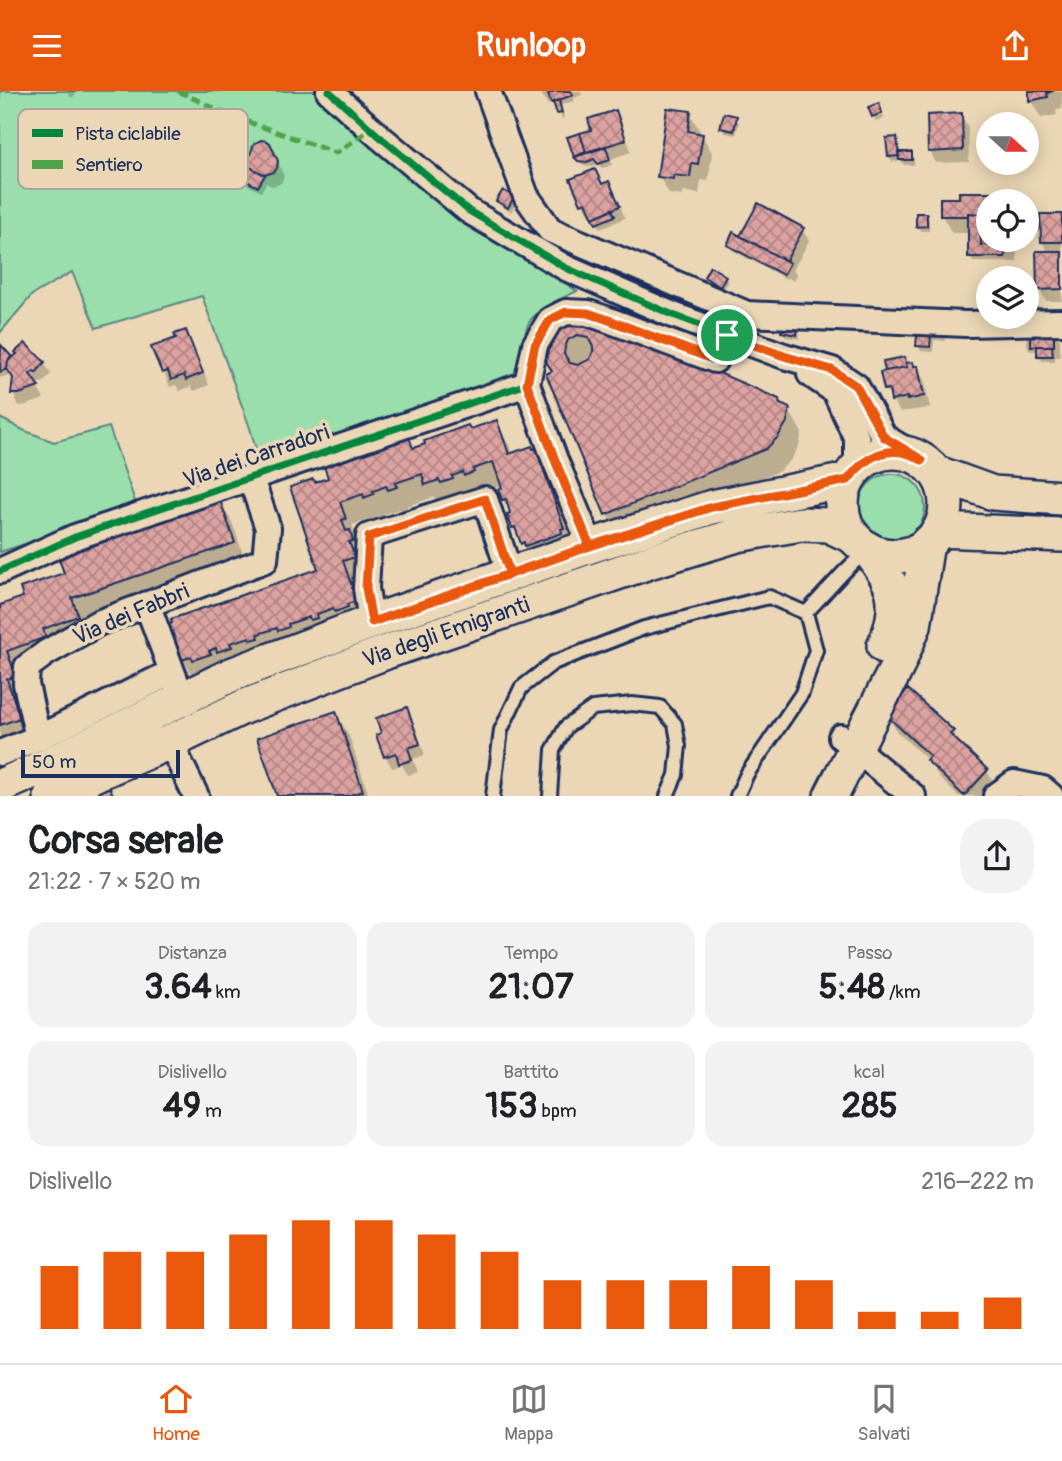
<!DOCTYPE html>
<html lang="it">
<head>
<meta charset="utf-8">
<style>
	:root { --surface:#fff; --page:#f2f2f2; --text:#202124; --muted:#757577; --line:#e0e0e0; --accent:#ea580c }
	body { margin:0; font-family:Pangolin,sans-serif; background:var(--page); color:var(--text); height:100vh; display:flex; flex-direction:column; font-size:26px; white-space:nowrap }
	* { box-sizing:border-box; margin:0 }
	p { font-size:23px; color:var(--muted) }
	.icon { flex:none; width:38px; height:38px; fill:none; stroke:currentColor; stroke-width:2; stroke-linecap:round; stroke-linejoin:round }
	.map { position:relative; height:705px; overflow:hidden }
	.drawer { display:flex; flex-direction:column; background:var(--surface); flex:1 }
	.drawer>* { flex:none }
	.needle { width:46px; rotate:111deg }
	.fabs { position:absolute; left:976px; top:21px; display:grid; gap:14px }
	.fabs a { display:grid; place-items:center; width:63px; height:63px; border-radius:50%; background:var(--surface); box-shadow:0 4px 18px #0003; font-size:35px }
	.scale { position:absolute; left:21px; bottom:18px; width:159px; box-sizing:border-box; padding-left:7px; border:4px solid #1b2f5e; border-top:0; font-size:19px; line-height:24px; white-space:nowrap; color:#1b2f5e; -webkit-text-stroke:5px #ebd7b5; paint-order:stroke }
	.pin { position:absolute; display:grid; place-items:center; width:60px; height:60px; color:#fff; margin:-30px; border:4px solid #fff; border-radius:50%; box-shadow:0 2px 7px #0007 }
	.round { display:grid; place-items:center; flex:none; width:74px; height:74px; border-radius:28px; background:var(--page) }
	.overview { display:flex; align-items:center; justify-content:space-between; height:119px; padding:0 28px }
	h1 { font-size:38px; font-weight:800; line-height:52px }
	.metrics { display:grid; grid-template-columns:repeat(3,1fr); gap:10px; height:119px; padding:7px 28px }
	.metrics div { display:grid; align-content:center; border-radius:18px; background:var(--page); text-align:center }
	.metrics b { font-size:35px; font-weight:800 }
	.metrics small { font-size:19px; font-weight:400 }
	.metrics p { font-size:19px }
	.chart { height:196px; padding:14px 28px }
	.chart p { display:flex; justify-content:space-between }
	.chart svg { width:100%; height:126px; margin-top:7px; stroke:var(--accent); stroke-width:6 }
	header { display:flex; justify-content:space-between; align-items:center; height:91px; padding:0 28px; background:var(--accent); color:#fff; font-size:32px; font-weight:800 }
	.tabs { display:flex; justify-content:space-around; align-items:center; height:98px; border-top:2px solid var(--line); background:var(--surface); font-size:19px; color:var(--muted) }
	.tabs a { display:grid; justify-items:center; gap:4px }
	.tabs .current { color:var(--accent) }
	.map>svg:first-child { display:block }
	.green { fill:#99deab; stroke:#5a8684; stroke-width:2 }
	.shadow { fill:#0003; fill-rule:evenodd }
	.building { fill:url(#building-cross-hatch); stroke:#1b2f5e; stroke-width:2; fill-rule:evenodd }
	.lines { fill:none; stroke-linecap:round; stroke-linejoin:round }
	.lane-casing { stroke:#1b2f5e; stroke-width:18 }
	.street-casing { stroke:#1b2f5e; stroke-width:30 }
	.secondary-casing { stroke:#1b2f5e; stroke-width:38 }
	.lane { stroke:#ebd7b5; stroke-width:12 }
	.street { stroke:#ebd7b5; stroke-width:24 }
	.secondary { stroke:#ebd7b5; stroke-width:33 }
	.quiet { stroke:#4fa44a; stroke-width:5; stroke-dasharray:10 5; stroke-linecap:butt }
	.cycleway-casing { stroke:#ebd7b5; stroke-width:11 }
	.cycleway { stroke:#00873e; stroke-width:7 }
	.route-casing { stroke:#fff; stroke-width:14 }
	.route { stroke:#ea580c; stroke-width:9 }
	.labels { text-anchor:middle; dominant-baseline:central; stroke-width:7; stroke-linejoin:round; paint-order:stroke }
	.street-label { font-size:23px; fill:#1b2f5e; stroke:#ebd7b5 }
	.key { fill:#ebd7b5; stroke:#ada59b; stroke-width:2 }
	.key-label { font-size:19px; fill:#1b2f5e }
</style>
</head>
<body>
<header><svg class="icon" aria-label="menu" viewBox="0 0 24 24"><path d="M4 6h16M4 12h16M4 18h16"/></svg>Runloop<svg class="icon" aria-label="share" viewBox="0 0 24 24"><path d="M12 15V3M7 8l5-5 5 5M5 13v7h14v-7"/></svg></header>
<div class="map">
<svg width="1062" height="705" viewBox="0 0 1062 705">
	<defs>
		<pattern id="building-cross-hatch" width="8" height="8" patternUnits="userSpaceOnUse" patternTransform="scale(1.75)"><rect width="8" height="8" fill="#dca2a0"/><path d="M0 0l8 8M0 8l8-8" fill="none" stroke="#b28486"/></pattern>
	</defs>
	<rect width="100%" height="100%" fill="#ebd7b5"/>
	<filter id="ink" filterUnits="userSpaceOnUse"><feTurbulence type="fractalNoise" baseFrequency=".0143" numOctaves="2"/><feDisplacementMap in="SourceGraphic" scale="14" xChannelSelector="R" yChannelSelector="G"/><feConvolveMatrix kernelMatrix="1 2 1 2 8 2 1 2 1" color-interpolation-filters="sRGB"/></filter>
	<g filter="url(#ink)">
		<path class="green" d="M0,0h314l44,43 125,97 94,60c-16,8 -37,15 -47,30 -8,11 -7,42 -8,55l-248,85 -17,-8 -7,-25 -48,-132 -106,32 -24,-56 -40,23 -32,38z
			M0,327l23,12 31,12 55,-15 28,80 -137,45z
			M859 416a33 33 0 1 1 66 0a33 33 0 1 1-66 0Z"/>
		<path class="shadow" d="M65,0h13l-6,7z
			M540,0h40l2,4 -8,3v3l-13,4 3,13 -2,1 -8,-16 -6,2z
			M1031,0h31v18l-6,1 1,5 -16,3 -10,-17z
			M881,20l3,8 -8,2 -3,-5z
			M616,21l6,12 9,28 -21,7 2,6 -10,3 -4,-4 -8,3 -7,-1 -8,-10 18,-25z
			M690,22l10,18 -1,4h3l10,18 -4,28 -7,-1 -2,14 -16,-3v5l-14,-2 -10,-18z
			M961,24l7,12 1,35 -33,1 -6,-12z
			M736,27l3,5 -3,12 -11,-2 -3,-6z
			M896,48l3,5 1,10 11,-1 3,6v6h-10l-3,-4 -9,1 -3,-6z
			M276,66l8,20 -4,7 -8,2 -6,-3 -5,9 -17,-9 -3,-6z
			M573,89l30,6 12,9 10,23 -25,11 -7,-15 -3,1 -7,-12z
			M997,103l4,7h-12v39h28v22h-44l-3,-5v-24h-18l-10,-17 19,-16z
			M513,108l3,5 -5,8 -9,-6 -3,-5z
			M926,124l3,5v11h-8l-3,-5z
			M1062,124v86h-16l-7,-11 10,-37 -7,-11z
			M802,138l7,12 -16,29 4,5 -3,6 -7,-4 -1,2 -54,-29 -3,-5z
			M706,186h19l3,5 -5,9 -14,-8z
			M1029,210l4,2 3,5 -5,9 -4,-3v-9z
			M572,226l217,93 13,23 -3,13 -8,14 -12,11 -159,66 -13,-23 -59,-139 6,-3zM591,267l-16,10 10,-9z
			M919,237l27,7 -1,6 -11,-1 -1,12 -12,-1 -3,-6z
			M1027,237h26l7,12v17h-5v4h-13l-6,-10h-6l-3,-5z
			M797,238l3,5 -1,5 -13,-2 -3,-5z
			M185,241l7,12 17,41 -15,6 -3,-5 -11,5 -4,-6 -6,2 -16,-39 24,-9z
			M1,257l9,10 34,5 7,11 -8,9 -2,-1 -5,4 8,13 -17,6 -8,1 -6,-12 2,-15 -3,-5 -12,4v-26z
			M904,267l4,6 6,4h3l7,11 6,29 -30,4 -15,-23 2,-16 -1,-2z
			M496,331l13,23 4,9 23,-4 13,23 27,78 -40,15 -23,-38 -1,-13 -9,-15v-15l-63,22 -6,-10 -27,9 1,4 -6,2 -2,-3 -16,5 2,4 -7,2 -2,-3 -25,8 6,17 -3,1 7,11 6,70 -172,58 -13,-22 -12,-35 149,-55 -6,-86 16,-5 51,-30 33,1z
			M219,409l13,22 15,44 -192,86 3,8 -39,14 13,67 -32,11v-145l26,-9 40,-24z
			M407,618l6,12 12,34 -12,4 5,13 -10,3 -6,-10 -10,3 -6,-11 -7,-21z
			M336,622l13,23 20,60h-90l-20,-57z
			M887,623l65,18 8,14 27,25 10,18 -7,7h-32l-19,-18 -9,-16 -33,-30z"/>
		<path class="building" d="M555,0h16l2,4 -22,8 -3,-9z
			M1029,0h24l-6,2 1,4 -19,4z
			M559,9l3,13 -5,1 -4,-12z
			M879,12l3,10 -10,4 -4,-10z
			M667,17l24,3 -3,20 15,3 -5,30 -6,-1 -2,14 -16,-2 -1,4 -16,-2z
			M616,19l10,30 -40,12 -6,-19 11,-3 -3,-11z
			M724,22l13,3 -3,15 -14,-3z
			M962,22l1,37 -35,2 -1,-37z
			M580,42l6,19 -12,5 -7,-20z
			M897,46l2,19 -11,1 -2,-19z
			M261,49l6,1 3,2 8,18 -1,7 -3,4 -9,3 -19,-10 8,-21z
			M606,56l4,13 -12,4 -4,-5 -7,3 -9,-1 -4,-4z
			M898,61h14v8h-13z
			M246,74l19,10 -7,12 -19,-10z
			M595,78l7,15 7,-3 11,25 -27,12 -7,-16 -5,2 -11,-25z
			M503,99l11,7 -6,11 -12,-7z
			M959,101h39v9h-9v39h19v5h-27l-1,-31 -12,-1v3h-28v-18h19z
			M758,112l46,25 -18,33 -46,-25z
			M612,118l3,7 -19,8 -3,-6z
			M916,122h11v13l-11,1z
			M968,122l12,1 1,31h24v12h-37z
			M1040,123h22v28h-21z
			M733,141l57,31 -7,12 -56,-30z
			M1036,160h26v38l-25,1z
			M710,175l16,10 -6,11 -16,-10z
			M564,226h26l189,82 1,5 10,4 -3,14 -9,15 -12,12 -161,66 -59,-141 6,-3 -5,-8 -3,-11zM577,244l11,2 5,10v5l-3,7 -12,6 -8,-2 -6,-9 1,-7 3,-7z
			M783,234l15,2 -1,8 -16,-3z
			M918,235l26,2 -1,8 -12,-1 -1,12 -14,-1z
			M1054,235v20h-23v-12z
			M186,239l17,43 -17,7 -2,-5 -13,5 -3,-9 -6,2 -11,-26 25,-9 -2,-4z
			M25,252l20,19 -9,11 -2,-2 -4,3 9,13 -20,7h-8l2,-16 -6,-9 1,-8 3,-4h2l4,-3 -2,-2z
			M1,254l11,12 -4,4 -1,8 -7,3z
			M1037,255h15l1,10h-16z
			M905,266l2,10 -22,4 -2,-10z
			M913,271l1,4h4l6,30 -17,4v-3l-16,4 -2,-12 -5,1 -4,-18 27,-5 -1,-4z
			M497,329l12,34 23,-8 1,3 3,-1 28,80 -3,1 1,4 -37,13 -1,-4 -3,2 -6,-17 -3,1 -5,-14 3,-1 -4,-14 -4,1 -4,-11 4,-1 -9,-26 -20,7 1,3 -10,4 -1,-4 -11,4 1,3 -12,4 -2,-3 -14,5 -3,-11 -27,9 2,4 -9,3 -2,-4 -13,5 1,3 -10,4 -1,-4 -23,8 6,17 -4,1 4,11 4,-1 3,11 -4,1 6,15 -12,4 14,40 -10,3 1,3 -13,5 -2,-4 -16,6 1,4 -8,2 -1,-3 -21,7 1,3 -11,4 -1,-3 -19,6 1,4 -8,2 -1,-3 -20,6 2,4 -15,5 -1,-4 -7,3 2,3 -18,6 -2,-3 -10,3 -12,-36 3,-1 -1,-4 147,-50 -28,-82 23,-8 2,3 13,-4 -4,-12 13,-4 -1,-4 44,-15 1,4 28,-10 4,11 12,-4 -1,-3 44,-16 2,4z
			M219,406l16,46 -163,55 6,18 -35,13 3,8 -39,14 9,25 -9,3 13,39 -20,7v-120l23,-8 -3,-9 44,-15 -7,-20z
			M908,598l46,42 -4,3 38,36 -24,26 -38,-36 4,-4 -45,-42z
			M407,616l13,37 -12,4 4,12 -13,4 -3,-11 -12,4 -8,-22 5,-2 -5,-15z
			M336,620l27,80 -15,5h-71l-20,-58z
			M109,696l5,9h-21v-1z"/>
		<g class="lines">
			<defs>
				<path id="lane" d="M806,522l37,-40 25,-24
					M493,705l8,-66 20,-42 32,-25 91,-35 125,-31 37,16 10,37 -14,43 -55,81 -10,22
					M550,705l3,-46 13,-23 27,-19 39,-4 28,3 15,17 4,22 -3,29 -9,21"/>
				<path id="street" d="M329,0l51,46 89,74 97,57 107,47 111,41 48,14 24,16 28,51 38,23
					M488,0l38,105 24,34 197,84 218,10 97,-2
					M810,283l25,17 22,48v28
					M591,455l-36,-86 -28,-76 8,-39 15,-25 16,-8 22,1 18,6 109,41 12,-25
					M0,480l75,-34 452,-153
					M147,513l30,81
					M371,531l-5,-34 3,-52 116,-37 25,75
					M841,646l72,59
					M38,647l134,-66
					M170,651l26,54
					M0,662l38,-15 -12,-54 1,-17 19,-14 52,-30 167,-63 3,-32 -17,-49
					M996,705l18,-13 29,6 8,7"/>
				<path id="secondary" d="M842 413a52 52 0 1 1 104 0a52 52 0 1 1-104 0Z
					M935,381l58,21 69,5
					M939,439l123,5
					M868,458c7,10 16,21 21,33 10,20 4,45 -5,64
					M0,695l43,-19 188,-92 140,-53 220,-76 121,-39 136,-27
					M51,705l49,-24 70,-30 73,-35 143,-55 266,-91 85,-26 64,-11 27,1 26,12
					M831,705l66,-129 17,-41 13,-83"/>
			</defs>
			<use href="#lane" class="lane-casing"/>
			<use href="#street" class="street-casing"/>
			<use href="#secondary" class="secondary-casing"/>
			<use href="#lane" class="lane"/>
			<use href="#street" class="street"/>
			<use href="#secondary" class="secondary"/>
			<path class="quiet" d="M178,0l48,23 110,39 35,-24"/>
			<defs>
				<path id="cycleway" d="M329,0l51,46 89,74 97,57 107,47 111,41 48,14 24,16 28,51 38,23
					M0,480l75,-34 452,-153
					M371,531l-5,-34 3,-52 116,-37 25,75"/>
			</defs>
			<use href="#cycleway" class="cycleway-casing"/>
			<use href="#cycleway" class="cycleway"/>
		</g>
	</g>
	<g class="lines" filter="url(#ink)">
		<defs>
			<path id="route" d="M727,244l-12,25 -109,-41 -18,-6 -22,-1 -16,8 -15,25 -8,39 28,76 35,86 -218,76 -6,-34 3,-51 116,-38 25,75 80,-28 122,-39 136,-27c14,-19 33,-33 58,-27 6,1 11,5 16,7l-38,-23 -28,-51 -24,-16 -48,-14 -57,-21"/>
		</defs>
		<use href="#route" class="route-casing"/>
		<use href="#route" class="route"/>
	</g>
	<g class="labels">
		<g class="street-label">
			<text transform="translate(256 365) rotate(-19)">Via dei Carradori</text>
			<text transform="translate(131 523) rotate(-23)">Via dei Fabbri</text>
			<text transform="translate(446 541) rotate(-19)">Via degli Emigranti</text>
		</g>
	</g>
	<rect x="18" y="18" width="230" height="80" rx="10" class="key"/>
	<rect x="32" y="38" width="31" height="8" fill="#00873e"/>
	<rect x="32" y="69" width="31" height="9" fill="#4fa44a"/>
	<g class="key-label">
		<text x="75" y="49">Pista ciclabile</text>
		<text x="75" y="80">Sentiero</text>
	</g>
</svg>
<div class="fabs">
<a><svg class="needle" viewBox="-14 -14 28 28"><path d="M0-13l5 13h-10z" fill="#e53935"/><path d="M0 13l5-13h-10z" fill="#757577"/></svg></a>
<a><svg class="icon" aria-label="locate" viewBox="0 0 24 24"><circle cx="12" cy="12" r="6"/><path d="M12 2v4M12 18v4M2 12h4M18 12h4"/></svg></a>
<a><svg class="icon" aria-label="layers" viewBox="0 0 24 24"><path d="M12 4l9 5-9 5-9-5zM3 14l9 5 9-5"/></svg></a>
</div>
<div class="scale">50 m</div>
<div class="pin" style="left:727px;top:244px;background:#1e9e55"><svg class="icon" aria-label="arrive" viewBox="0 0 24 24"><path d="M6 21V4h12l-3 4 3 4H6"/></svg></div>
</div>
<section class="drawer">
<div class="overview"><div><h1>Corsa serale</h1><p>21:22 · 7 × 520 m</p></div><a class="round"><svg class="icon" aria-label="share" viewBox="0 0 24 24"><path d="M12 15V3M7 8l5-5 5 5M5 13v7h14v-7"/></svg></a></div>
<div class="metrics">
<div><p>Distanza</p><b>3.64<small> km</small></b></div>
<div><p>Tempo</p><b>21:07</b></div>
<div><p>Passo</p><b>5:48<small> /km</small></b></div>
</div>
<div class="metrics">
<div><p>Dislivello</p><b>49<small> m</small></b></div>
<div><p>Battito</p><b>153<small> bpm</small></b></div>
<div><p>kcal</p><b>285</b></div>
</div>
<div class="chart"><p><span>Dislivello</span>216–222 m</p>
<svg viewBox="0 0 160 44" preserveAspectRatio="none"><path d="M5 44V22M15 44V17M25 44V17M35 44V11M45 44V6M55 44V6M65 44V11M75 44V17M85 44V27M95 44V27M105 44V27M115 44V22M125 44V27M135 44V38M145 44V38M155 44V33"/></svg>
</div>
</section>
<nav class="tabs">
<a class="current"><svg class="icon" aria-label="home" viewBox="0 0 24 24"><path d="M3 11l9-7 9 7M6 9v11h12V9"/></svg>Home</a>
<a><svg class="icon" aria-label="map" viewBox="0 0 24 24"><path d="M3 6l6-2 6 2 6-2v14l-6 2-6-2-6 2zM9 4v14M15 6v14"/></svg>Mappa</a>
<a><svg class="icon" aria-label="saved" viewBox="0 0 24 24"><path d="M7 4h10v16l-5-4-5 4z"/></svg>Salvati</a>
</nav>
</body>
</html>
